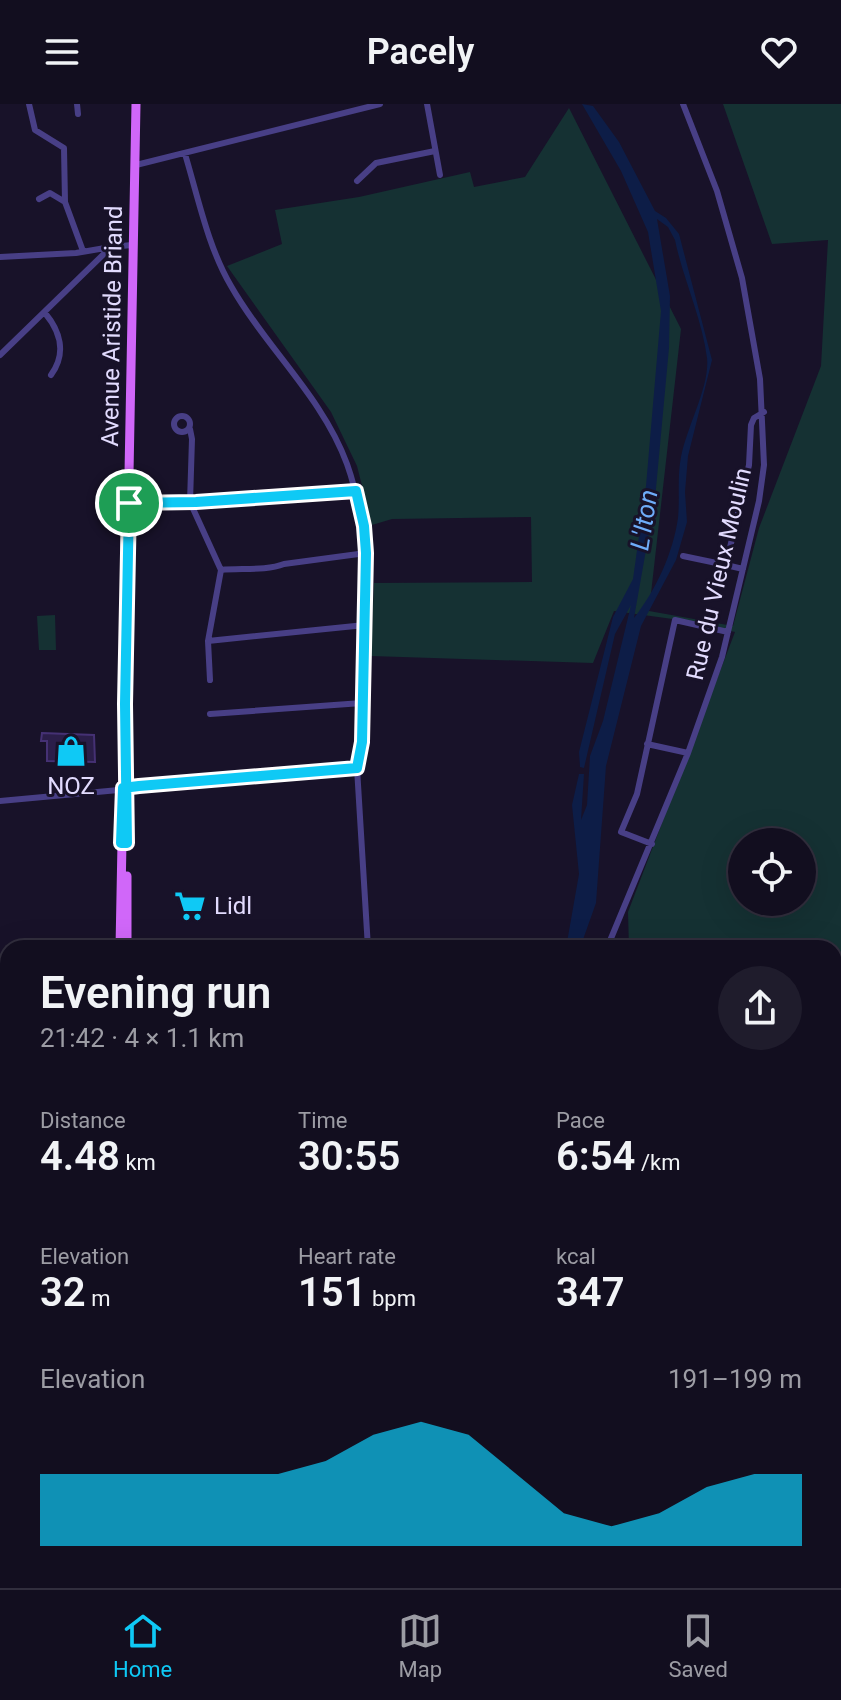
<!DOCTYPE html>
<html lang="en">
<head>
<meta charset="utf-8">
<style>
	:root { --surface:#120e1f; --page:#1f1c2c; --text:#f1f3f6; --muted:#9c9ca4; --line:#312e3d; --accent:#0fc9f5 }
	body { margin:0; font-family:Roboto,sans-serif; background:var(--page); color:var(--text); height:100vh; display:flex; flex-direction:column; font-size:30px; white-space:nowrap }
	* { box-sizing:border-box; margin:0 }
	p { font-size:26px; color:var(--muted) }
	.icon { flex:none; width:44px; height:44px; fill:none; stroke:currentColor; stroke-width:2; stroke-linecap:round; stroke-linejoin:round }
	.map { position:relative; flex:1; overflow:hidden }
	.drawer { position:absolute; left:0px; top:836px; width:842px; height:648px; display:flex; flex-direction:column; background:var(--surface); border-radius:24px 24px 0 0; box-shadow:0 8px 32px #0002,0 0 0 2px var(--line) }
	.drawer>* { flex:none }
	.tools { position:absolute; left:728px; top:724px; display:grid; gap:16px }
	.tools a { display:grid; place-items:center; width:88px; height:88px; border-radius:50%; background:var(--surface); box-shadow:0 8px 32px #0002,0 0 0 2px var(--line); font-size:40px }
	.pin { position:absolute; display:grid; place-items:center; width:68px; height:68px; color:#fff; margin:-34px; border:4px solid #fff; border-radius:50%; box-shadow:0 2px 8px #0007 }
	.round { display:grid; place-items:center; flex:none; width:84px; height:84px; border-radius:42px; background:var(--page) }
	.headline { display:flex; align-items:center; justify-content:space-between; height:136px; padding:0 40px }
	h1 { font-size:44px; font-weight:600; line-height:60px }
	.stats { display:grid; grid-template-columns:repeat(3,1fr); gap:12px; height:136px; padding:8px 40px }
	.stats div { display:grid; align-content:center }
	.stats b { font-size:40px; font-weight:600 }
	.stats small { font-size:22px; font-weight:400 }
	.stats p { font-size:22px }
	.chart { height:224px; padding:16px 40px }
	.chart p { display:flex; justify-content:space-between }
	.chart svg { width:100%; height:144px; margin-top:8px; fill:var(--accent); opacity:.7 }
	header { display:flex; justify-content:space-between; align-items:center; height:104px; padding:0 40px; background:var(--surface); font-size:36px; font-weight:600 }
	.menu { display:flex; justify-content:space-around; align-items:center; height:112px; border-top:2px solid var(--line); background:var(--surface); font-size:22px; color:var(--muted) }
	.menu a { display:grid; justify-items:center; gap:4px }
	.menu .on { color:var(--accent) }
	.map>svg:first-child { display:block }
	.green { fill:#153133; fill-rule:evenodd }
	.water { fill:#0d1d47; fill-rule:evenodd }
	.building { fill:#2b1e49; stroke:#453174; stroke-width:2 }
	.lines { fill:none; stroke-linecap:round; stroke-linejoin:round }
	.minor { stroke:#483f86; stroke-width:6 }
	.secondary { stroke:#8576f9; stroke-width:8 }
	.primary { stroke:#d067f9; stroke-width:9 }
	.trunk { stroke:#e461c8; stroke-width:9 }
	.route-casing { stroke:#fff; stroke-width:16 }
	.route { stroke:#0fc9f5; stroke-width:10 }
	.labels { text-anchor:middle; dominant-baseline:central; stroke-width:6; stroke-linejoin:round; paint-order:stroke }
	.street-label { font-size:24px; fill:#e2dbfe; stroke:#181229 }
	.poi-label { font-size:24px; fill:#e2dbfe; stroke:#181229 }
	.water-label { font-size:26px; font-style:italic; fill:#6eacf9; stroke:#181229 }
</style>
</head>
<body>
<header><svg class="icon" aria-label="menu" viewBox="0 0 24 24"><path d="M4 6h16M4 12h16M4 18h16"/></svg>Pacely<svg class="icon" aria-label="heart" viewBox="0 0 24 24"><path d="M12 20l-8-8c-3-5 5-10 8-4 3-6 11-1 8 4z"/></svg></header>
<div class="map">
<svg width="841" height="1484" viewBox="0 0 841 1484">
	<rect width="100%" height="100%" fill="#181229"/>
	<path class="green" d="M723,0h118v1195l-7,-6v-345h-205l-1,-36 107,-280 -55,-12 -66,-9 -21,52 -222,-7 3,-73 158,-1 -1,-65 -139,2 -20,6 -15,-59 -26,-54 -104,-146 55,-22 -7,-34 84,-13 111,-25 4,15 51,-10 44,-69 112,221 -32,282 84,15 26,-98 62,-162 7,-126 -56,4zM742,738h60v60h-60z
		M55,511l1,35h-17l-2,-34z"/>
	<path class="water" d="M582,0l11,2 26,36 36,69 11,7 13,16 33,126 -24,96 -3,36 2,30 -11,38 -35,66 -35,140 -10,137 -16,45h-14l13,-74 -7,-69 7,-31h5l-3,46 6,-15 3,-49 13,-35 28,-116 -16,29 -31,134 -4,-1 -1,-15 34,-135 20,-38 13,-93 15,-175 -13,-79 -27,-61zM657,115l11,8 7,13c8,39 27,78 32,118 3,28 -20,68 -26,99 -4,20 -1,40 -3,61 -5,35 -22,72 -44,100l21,-119 14,-151 1,-52z"/>
	<path class="building" d="M42,629l52,2 1,27 -48,-1v-20h-6z
		M0,1413l8,9v54h25l-9,8h-24z"/>
	<g class="lines">
		<path class="minor" d="M29,0l6,26 29,18 1,54 18,49
			M77,0l1,10
			M427,0l13,71
			M185,50c13,43 23,93 46,132 35,62 91,110 116,178 32,90 13,185 15,278l-5,26 11,180
			M136,61l244,-61
			M357,77l19,-18 59,-12
			M39,95l11,-6 15,9
			M0,153l76,-4 35,-6
			M45,209c15,18 22,40 6,62
			M0,251l111,-108 21,-2
			M174 320a8 8 0 1 1 16 0a8 8 0 1 1-16 0Z
			M190,325l2,10 -2,63 31,68 -13,71 2,39
			M129,399l67,-1 160,-11
			M683,452l43,9
			M743,465l-17,-4 23,-100 2,-40 3,-7 10,-6
			M221,466c20,-2 45,1 63,-6l82,-11
			M208,537l157,-16
			M210,610l152,-11
			M647,640l41,9
			M0,697l357,-33
			M652,740l-31,-12 16,-38 38,-174 53,12
			M607,844l81,-195 34,-96 37,-156 5,-36 -4,-86 -18,-101 -25,-87 -34,-87
			M766,1476l3,8
			M838,1484l3,-4"/>
		<path class="secondary" d="M118,1484v-8"/>
		<path class="primary" d="M120,844l16,-844
			M127,844v-72
			M58,1484l8,-8"/>
		<path class="trunk" d="M0,1312l8,-2
			M0,1319l8,-3"/>
	</g>
	<g class="lines">
		<defs>
			<path id="route" d="M129,399l-4,201 2,139h-6l2,-55 16,-2 218,-18 5,-26 4,-189 -2,-27 -8,-35 -160,11 -67,1"/>
		</defs>
		<use href="#route" class="route-casing"/>
		<use href="#route" class="route"/>
	</g>
	<defs>
		<symbol id="shop-bare" viewBox="-9 -9 18 18"><path d="M-5-2.5h2.3a2.7 3.5 0 0 1 5.4 0H5L5.5 6h-11ZM-1.5-2.5h3a1.5 2.3 0 0 0-3 0Z" fill="#0fc9f5" stroke="#181229" stroke-width="2.5" paint-order="stroke"/></symbol>
		<symbol id="supermarket-bare" viewBox="-9 -9 18 18"><path d="M-6-5.5h2.5l.6 2H6L4.5 2H-2.5L-4.4-4H-6ZM-1.5 3.2a1.3 1.3 0 1 0 .1 0ZM3 3.2a1.3 1.3 0 1 0 .1 0Z" fill="#0fc9f5" stroke="#181229" stroke-width="2.5" paint-order="stroke"/></symbol>
	</defs>
	<g fill-rule="evenodd">
		<use href="#shop-bare" x="49" y="625" width="44" height="44"/>
		<use href="#supermarket-bare" x="168" y="780" width="44" height="44"/>
	</g>
	<g class="labels">
		<g class="street-label">
			<text transform="translate(112 222) rotate(-89)">Avenue Aristide Briand</text>
			<text transform="translate(719 470) rotate(-77)">Rue du Vieux Moulin</text>
		</g>
		<g class="poi-label">
			<text x="71" y="682">NOZ</text>
			<text x="214" y="802" text-anchor="start">Lidl</text>
		</g>
		<g class="water-label">
			<text transform="translate(644 416) rotate(-81)">L'Iton</text>
		</g>
	</g>
</svg>
<div class="tools">
<a><svg class="icon" aria-label="locate" viewBox="0 0 24 24"><circle cx="12" cy="12" r="6"/><path d="M12 2v4M12 18v4M2 12h4M18 12h4"/></svg></a>
</div>
<div class="pin" style="left:129px;top:399px;background:#1e9e55"><svg class="icon" aria-label="arrive" viewBox="0 0 24 24"><path d="M6 21V4h12l-3 4 3 4H6"/></svg></div>
<section class="drawer">
<div class="headline"><div><h1>Evening run</h1><p>21:42 · 4 × 1.1 km</p></div><a class="round"><svg class="icon" aria-label="share" viewBox="0 0 24 24"><path d="M12 15V3M7 8l5-5 5 5M5 13v7h14v-7"/></svg></a></div>
<div class="stats">
<div><p>Distance</p><b>4.48<small> km</small></b></div>
<div><p>Time</p><b>30:55</b></div>
<div><p>Pace</p><b>6:54<small> /km</small></b></div>
</div>
<div class="stats">
<div><p>Elevation</p><b>32<small> m</small></b></div>
<div><p>Heart rate</p><b>151<small> bpm</small></b></div>
<div><p>kcal</p><b>347</b></div>
</div>
<div class="chart"><p><span>Elevation</span>191–199 m</p>
<svg viewBox="0 0 160 44" preserveAspectRatio="none"><path d="M0 44V22L10 22L20 22L30 22L40 22L50 22L60 18L70 10L80 6L90 10L100 22L110 34L120 38L130 34L140 26L150 22L160 22V44z"/></svg>
</div>
</section>
</div>
<nav class="menu">
<a class="on"><svg class="icon" aria-label="home" viewBox="0 0 24 24"><path d="M3 11l9-7 9 7M6 9v11h12V9"/></svg>Home</a>
<a><svg class="icon" aria-label="map" viewBox="0 0 24 24"><path d="M3 6l6-2 6 2 6-2v14l-6 2-6-2-6 2zM9 4v14M15 6v14"/></svg>Map</a>
<a><svg class="icon" aria-label="saved" viewBox="0 0 24 24"><path d="M7 4h10v16l-5-4-5 4z"/></svg>Saved</a>
</nav>
</body>
</html>
